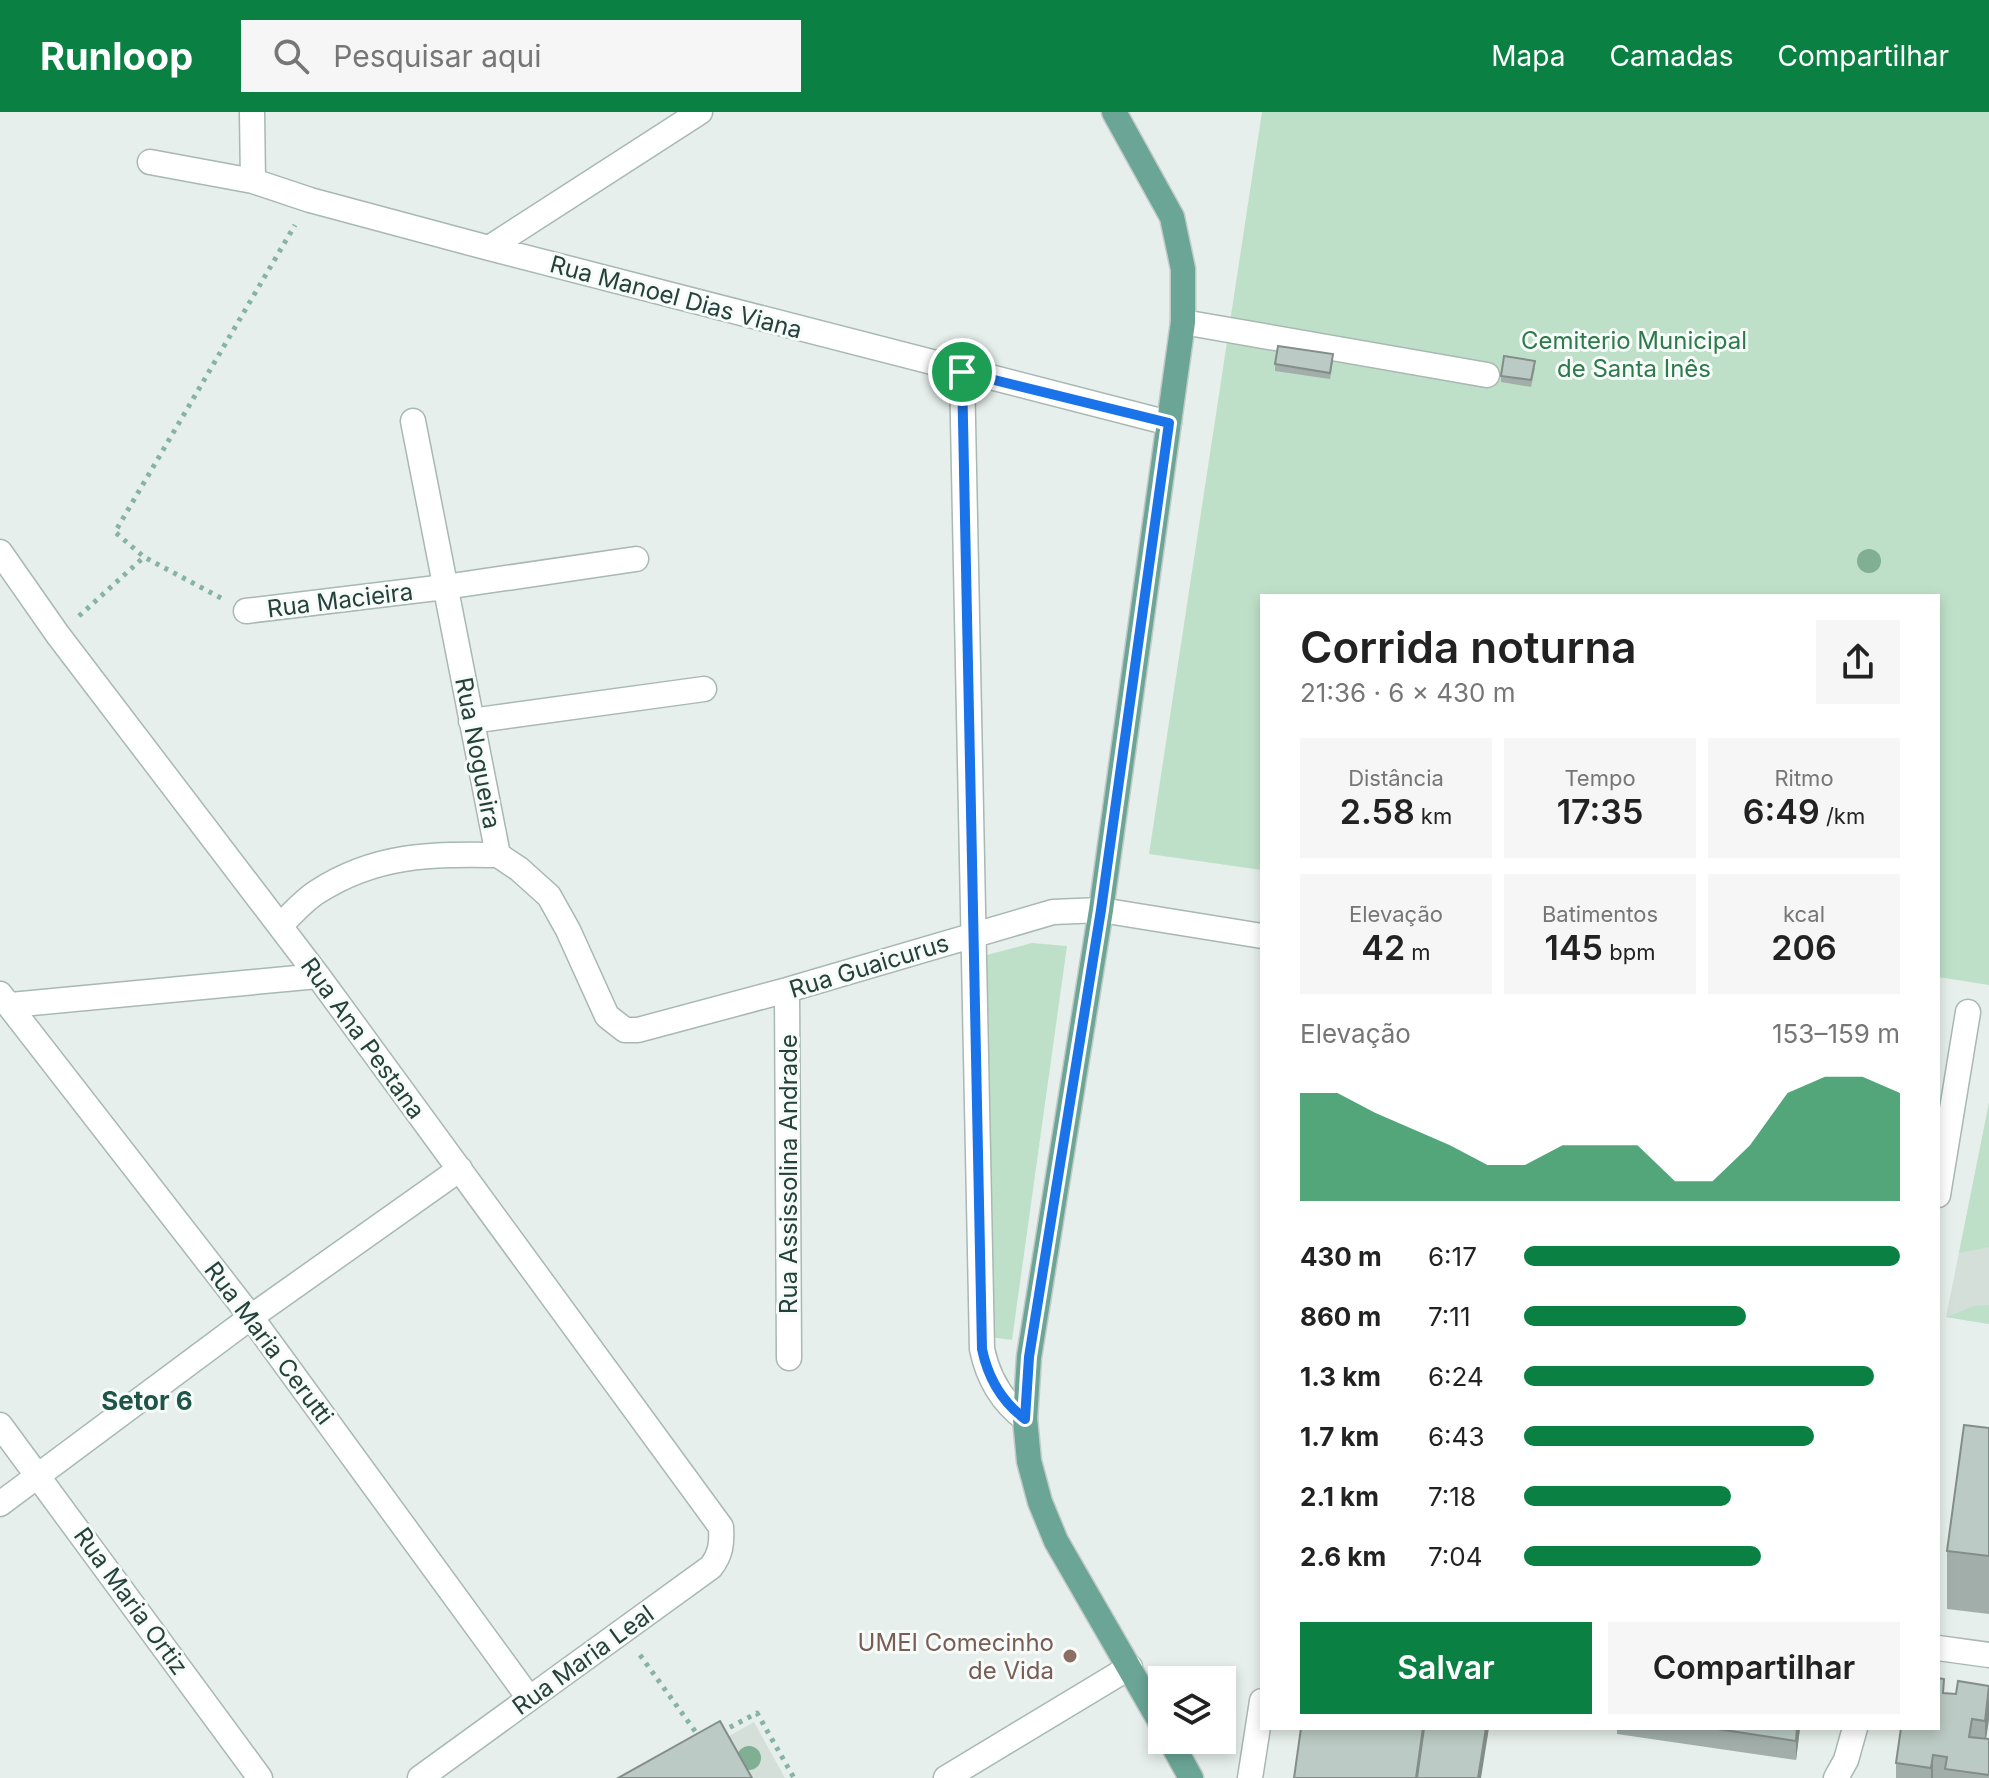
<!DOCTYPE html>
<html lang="pt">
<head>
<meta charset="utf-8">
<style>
	:root { --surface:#fff; --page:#f6f6f6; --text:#222; --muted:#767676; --accent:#0b8043 }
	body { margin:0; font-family:Inter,sans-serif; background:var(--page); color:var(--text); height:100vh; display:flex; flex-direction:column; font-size:30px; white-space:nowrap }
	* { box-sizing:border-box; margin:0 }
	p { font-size:26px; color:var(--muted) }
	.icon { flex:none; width:44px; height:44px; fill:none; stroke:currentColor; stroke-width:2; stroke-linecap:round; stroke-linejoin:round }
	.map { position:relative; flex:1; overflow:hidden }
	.side { position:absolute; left:1260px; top:482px; width:680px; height:1136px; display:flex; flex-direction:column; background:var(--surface); border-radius:0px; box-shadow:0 4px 12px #0003 }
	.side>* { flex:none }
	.controls { position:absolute; left:1148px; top:1554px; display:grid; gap:16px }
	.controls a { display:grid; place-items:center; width:88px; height:88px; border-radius:0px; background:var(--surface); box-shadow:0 4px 12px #0003; font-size:40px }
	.pin { position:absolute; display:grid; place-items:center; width:68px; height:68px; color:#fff; margin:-34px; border:4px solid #fff; border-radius:50%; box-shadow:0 2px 8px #0007 }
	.round { display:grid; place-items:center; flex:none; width:84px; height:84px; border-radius:0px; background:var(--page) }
	.overview { display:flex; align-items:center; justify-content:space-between; height:136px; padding:0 40px }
	h1 { font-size:44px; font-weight:600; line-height:60px }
	.figures { display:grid; grid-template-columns:repeat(3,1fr); gap:12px; height:136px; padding:8px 40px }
	.figures div { display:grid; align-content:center; border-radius:0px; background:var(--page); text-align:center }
	.figures b { font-size:34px; font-weight:600 }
	.figures small { font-size:22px; font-weight:400 }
	.figures p { font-size:22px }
	.chart { height:224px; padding:16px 40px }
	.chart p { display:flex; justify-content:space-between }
	.chart svg { width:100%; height:144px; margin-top:8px; fill:var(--accent); opacity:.7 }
	.primary-button { display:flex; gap:16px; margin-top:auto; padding:16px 40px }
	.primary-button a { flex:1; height:92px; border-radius:0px; background:var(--accent); color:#fff; font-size:32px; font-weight:600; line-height:92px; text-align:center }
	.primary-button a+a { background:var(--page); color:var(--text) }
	ul { padding:0 40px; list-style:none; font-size:26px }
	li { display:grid; grid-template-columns:128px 96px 1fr; align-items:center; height:60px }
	li i { height:20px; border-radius:10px; background:var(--accent) }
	header { display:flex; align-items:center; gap:48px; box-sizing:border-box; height:112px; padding:0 40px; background:var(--accent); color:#fff }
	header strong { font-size:38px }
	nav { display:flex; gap:44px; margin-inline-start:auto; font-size:28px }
	.search { width:560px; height:72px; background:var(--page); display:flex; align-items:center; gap:20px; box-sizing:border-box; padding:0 28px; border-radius:0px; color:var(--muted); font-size:30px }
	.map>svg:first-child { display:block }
	.built { fill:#d4dfda }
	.green { fill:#bfe0c8 }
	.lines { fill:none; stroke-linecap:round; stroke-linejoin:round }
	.minor-casing { stroke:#a8b8b2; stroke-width:27 }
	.major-casing { stroke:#c2cac8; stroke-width:27 }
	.path { stroke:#86b3a5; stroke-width:5; stroke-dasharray:4 6; stroke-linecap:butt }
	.minor { stroke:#fff; stroke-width:24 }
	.major { stroke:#6aa596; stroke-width:24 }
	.tree { fill:#80af93 }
	.wall { fill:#a1aea9 }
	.shaded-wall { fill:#838d89 }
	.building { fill:#bbcac4; stroke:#838d89; stroke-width:2 }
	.route-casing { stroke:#fff; stroke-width:16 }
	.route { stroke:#1a73e8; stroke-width:10 }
	.education-dot { fill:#8d6e63; stroke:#f7fbf9; stroke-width:3 }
	.labels { text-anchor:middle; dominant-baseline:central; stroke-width:6; stroke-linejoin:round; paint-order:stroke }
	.street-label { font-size:24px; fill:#24423a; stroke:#f7fbf9 }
	.park-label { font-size:24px; fill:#2d7a4b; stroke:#f7fbf9 }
	.education-label { font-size:24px; fill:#785e54; stroke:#f7fbf9; text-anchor:end }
	.neighbourhood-label { font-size:26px; font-weight:bold; fill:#1f5548; stroke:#f7fbf9 }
</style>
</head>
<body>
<header>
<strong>Runloop</strong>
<div class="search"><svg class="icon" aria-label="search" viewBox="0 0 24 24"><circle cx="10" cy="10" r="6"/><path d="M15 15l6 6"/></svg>Pesquisar aqui</div>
<nav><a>Mapa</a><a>Camadas</a><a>Compartilhar</a></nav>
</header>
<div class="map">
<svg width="1989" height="1666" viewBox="0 0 1989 1666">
	<rect width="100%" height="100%" fill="#e6efeb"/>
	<path class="built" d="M1989,991v221l-43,-7z
		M754,1610l31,56h-131z"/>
	<path class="green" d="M1262,0h727v873l-51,-8v-381h-676v274l-113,-16z
		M1032,831l35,3 -55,394 -23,-3 -6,-381z
		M1989,991v144l-30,6z
		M1989,1193v19l-43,-7 28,-11z"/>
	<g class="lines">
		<defs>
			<path id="minor" d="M252,0l1,69 57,19 179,48 680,175
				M150,50l103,19
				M489,136l211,-136
				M1183,210l304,53
				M962,260l20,977c6,29 19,52 43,70
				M413,309l85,434 21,14 30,27 19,34 39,86 18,14h13l149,-40 266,-78 48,-2 161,26
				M0,440l58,83 260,341 403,551c1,16 0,27 -10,40l-291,211
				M246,499l199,-24 191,-28
				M471,609l233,-32
				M280,814c11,-11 23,-25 37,-34 59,-38 114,-38 181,-37
				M787,878l2,368
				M0,882l251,323 278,381
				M11,893l307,-29
				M1938,1083l30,-183
				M0,1313l260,353
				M0,1392l251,-187 209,-148
				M1938,1536l51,7
				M946,1666l184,-111
				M1250,1666l12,-77
				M1836,1666l10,-18 9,-32"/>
			<path id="major" d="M1114,0l58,105 11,52v53l-82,588 -72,447 -4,62 4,42 11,41 16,39 106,184
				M1170,1628l21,38"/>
		</defs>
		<use href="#minor" class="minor-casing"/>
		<use href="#major" class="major-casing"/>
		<path class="path" d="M221,486l-77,-41 -29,-25 180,-307
			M79,504l65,-59
			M640,1543l60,83
			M721,1620l36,-19 37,65"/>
		<use href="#minor" class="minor"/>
		<use href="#major" class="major"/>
	</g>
	<g class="tree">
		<circle cx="1869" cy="449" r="12"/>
		<circle cx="749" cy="1646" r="12"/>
	</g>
	<path class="wall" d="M1333,249l-3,18 -55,-8v-7z
		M1535,256l-4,19 -30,-5v-6z
		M1989,1316v186l-42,-5v-58z
		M1989,1574l-3,53h3v39h-93v-15l42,-35 6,-35 12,1z
		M1617,1616h183l-4,32 -179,-26z"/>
	<path class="shaded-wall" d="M1989,1582v26l-4,26v-25z
		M1486,1616h3l-8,50h-3z
		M1797,1616h3l-4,32v-19z
		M1933,1643v23h-2v-10z"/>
	<path class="building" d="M1278,234l55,8 -3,19 -55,-9z
		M1504,244l31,5 -4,19 -30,-4z
		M1964,1313l25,3v128l-42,-5z
		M1938,1566l6,1 -1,14 13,1 2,-13 31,5 -4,35 -13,-2 -3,18 20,2v36l-44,-6 2,-12 -14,-2 -2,13 -35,-5 5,-35h37z
		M720,1609l32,57h-134z
		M1301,1616h122l-7,50h-122z
		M1424,1616h62l-8,50h-61z
		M1711,1616h86l-1,13z"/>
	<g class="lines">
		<defs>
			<path id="route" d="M962,260l207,51 -68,487 -72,447 -4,62c-24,-18 -37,-41 -43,-70z"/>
		</defs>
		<use href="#route" class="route-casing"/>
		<use href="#route" class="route"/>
	</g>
	<circle class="education-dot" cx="1070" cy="1544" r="8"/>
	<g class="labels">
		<g class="street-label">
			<text transform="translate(676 185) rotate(15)">Rua Manoel Dias Viana</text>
			<text transform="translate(340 488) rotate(-7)">Rua Macieira</text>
			<text transform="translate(478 641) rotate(79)">Rua Nogueira</text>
			<text transform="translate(869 854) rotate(-17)">Rua Guaicurus</text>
			<text transform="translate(363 926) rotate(54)">Rua Ana Pestana</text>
			<text transform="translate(788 1062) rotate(-90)">Rua Assissolina Andrade</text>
			<text transform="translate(269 1231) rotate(53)">Rua Maria Cerutti</text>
			<text transform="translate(131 1489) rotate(54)">Rua Maria Ortiz</text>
			<text transform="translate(583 1548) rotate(-36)">Rua Maria Leal</text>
		</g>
		<g class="park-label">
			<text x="1634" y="228">Cemiterio Municipal<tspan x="1634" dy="28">de Santa Inês</tspan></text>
		</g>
		<g class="education-label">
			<text x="1054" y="1530">UMEI Comecinho<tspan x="1054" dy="28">de Vida</tspan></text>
		</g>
		<g class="neighbourhood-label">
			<text x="147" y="1288">Setor 6</text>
		</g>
	</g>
</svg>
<div class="controls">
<a><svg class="icon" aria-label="layers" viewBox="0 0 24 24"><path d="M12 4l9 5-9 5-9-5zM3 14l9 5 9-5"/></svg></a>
</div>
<div class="pin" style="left:962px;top:260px;background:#1e9e55"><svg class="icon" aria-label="arrive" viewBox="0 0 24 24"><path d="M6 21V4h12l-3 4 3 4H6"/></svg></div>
<section class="side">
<div class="overview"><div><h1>Corrida noturna</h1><p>21:36 · 6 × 430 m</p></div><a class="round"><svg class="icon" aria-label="share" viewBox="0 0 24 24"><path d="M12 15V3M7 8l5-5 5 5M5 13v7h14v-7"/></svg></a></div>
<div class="figures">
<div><p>Distância</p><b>2.58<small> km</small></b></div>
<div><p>Tempo</p><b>17:35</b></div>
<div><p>Ritmo</p><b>6:49<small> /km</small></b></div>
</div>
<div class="figures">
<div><p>Elevação</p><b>42<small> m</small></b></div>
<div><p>Batimentos</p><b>145<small> bpm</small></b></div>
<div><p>kcal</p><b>206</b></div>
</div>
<div class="chart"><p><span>Elevação</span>153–159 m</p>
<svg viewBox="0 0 160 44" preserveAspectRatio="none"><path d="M0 44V11L10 11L20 17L30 22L40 27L50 33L60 33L70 27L80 27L90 27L100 38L110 38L120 27L130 11L140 6L150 6L160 11V44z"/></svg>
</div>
<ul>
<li><b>430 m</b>6:17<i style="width:100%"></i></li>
<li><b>860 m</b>7:11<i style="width:59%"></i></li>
<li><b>1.3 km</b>6:24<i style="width:93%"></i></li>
<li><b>1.7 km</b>6:43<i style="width:77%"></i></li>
<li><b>2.1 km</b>7:18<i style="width:55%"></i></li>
<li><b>2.6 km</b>7:04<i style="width:63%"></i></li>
</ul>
<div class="primary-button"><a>Salvar</a><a>Compartilhar</a></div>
</section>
</div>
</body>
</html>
